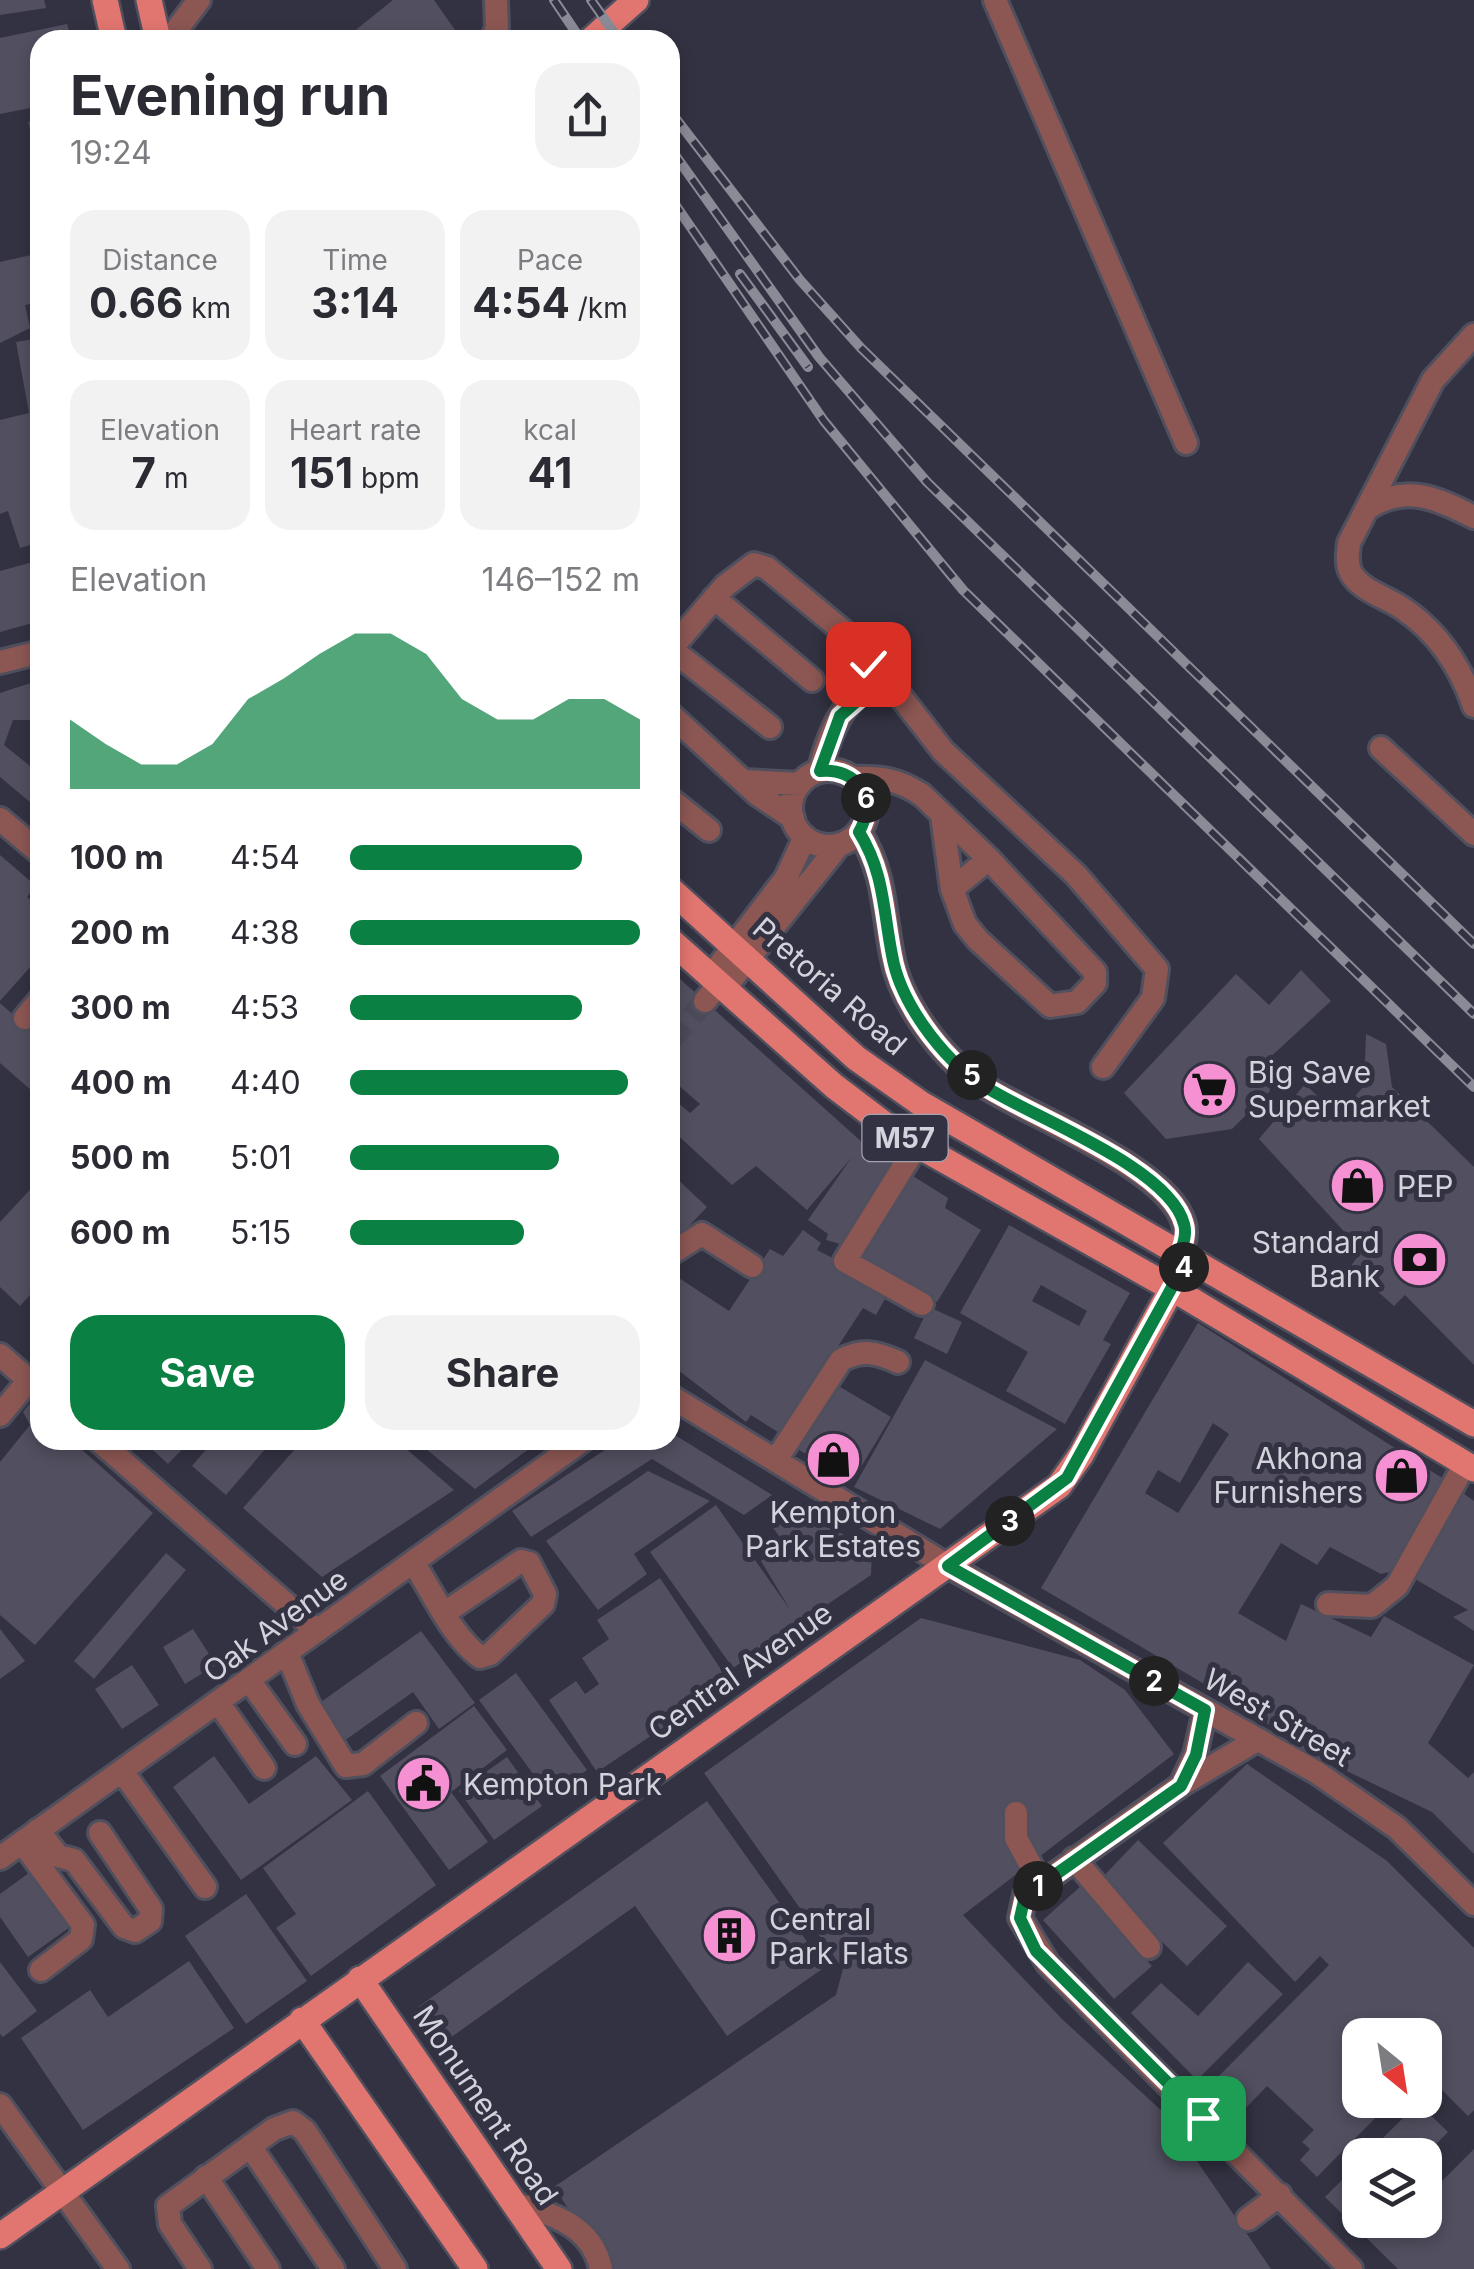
<!DOCTYPE html>
<html lang="en">
<head>
<meta charset="utf-8">
<style>
	:root { --surface:#fff; --page:#f2f2f3; --text:#2b2b33; --muted:#7c7c81; --accent:#0b8043 }
	body { margin:0; font-family:Inter,sans-serif; background:var(--page); color:var(--text); height:100vh; display:flex; flex-direction:column; font-size:38px; white-space:nowrap }
	* { box-sizing:border-box; margin:0 }
	p { font-size:32px; color:var(--muted) }
	.icon { flex:none; width:55px; height:55px; fill:none; stroke:currentColor; stroke-width:2; stroke-linecap:round; stroke-linejoin:round }
	.map { position:relative; flex:1; overflow:hidden }
	.side { position:absolute; left:30px; top:30px; width:650px; height:1420px; display:flex; flex-direction:column; background:var(--surface); border-radius:30px; box-shadow:0 5px 15px #0003 }
	.side>* { flex:none }
	.needle { width:65px; rotate:150deg }
	.tools { position:absolute; left:1342px; top:2018px; display:grid; gap:20px }
	.tools a { display:grid; place-items:center; width:100px; height:100px; border-radius:20px; background:var(--surface); box-shadow:0 5px 15px #0003; font-size:50px }
	.pin { position:absolute; display:grid; place-items:center; width:85px; height:85px; color:#fff; margin:-42px; border-radius:20px; box-shadow:0 5px 15px #0006 }
	.km { position:absolute; width:50px; height:50px; margin:-25px; border-radius:50%; background:#222; color:#fff; font-size:28px; line-height:50px; text-align:center }
	.round { display:grid; place-items:center; flex:none; width:105px; height:105px; border-radius:30px; background:var(--page) }
	.headline { display:flex; align-items:center; justify-content:space-between; height:170px; padding:0 40px }
	h1 { font-size:55px; font-weight:700; line-height:75px }
	.stats { display:grid; grid-template-columns:repeat(3,1fr); gap:15px; height:170px; padding:10px 40px }
	.stats div { display:grid; align-content:center; border-radius:25px; background:var(--page); text-align:center }
	.stats b { font-size:42px; font-weight:700 }
	.stats small { font-size:28px; font-weight:400 }
	.stats p { font-size:28px }
	.chart { height:280px; padding:20px 40px }
	.chart p { display:flex; justify-content:space-between }
	.chart svg { width:100%; height:180px; margin-top:10px; fill:var(--accent); opacity:.7 }
	.primary-button { display:flex; gap:20px; margin-top:auto; padding:20px 40px }
	.primary-button a { flex:1; height:115px; border-radius:30px; background:var(--accent); color:#fff; font-size:40px; font-weight:700; line-height:115px; text-align:center }
	.primary-button a+a { background:var(--page); color:var(--text) }
	ul { padding:0 40px; list-style:none; font-size:32px }
	li { display:grid; grid-template-columns:160px 120px 1fr; align-items:center; height:75px }
	li i { height:25px; border-radius:12px; background:var(--accent) }
	.map>svg:first-child { display:block }
	.building { fill:#524f60; fill-rule:evenodd }
	.lines { fill:none; stroke-linecap:round; stroke-linejoin:round }
	.minor-tunnel { stroke:#4b4a59; stroke-width:22; stroke-dasharray:22 11; stroke-linecap:butt }
	.minor-casing { stroke:#504f5e; stroke-width:28 }
	.major-casing { stroke:#504f5e; stroke-width:30 }
	.minor { stroke:#8c5753; stroke-width:22 }
	.major { stroke:#e1756f; stroke-width:25 }
	.rail-casing { stroke:#8b8b98; stroke-width:10 }
	.rail { stroke:#333242; stroke-width:6; stroke-dasharray:19; stroke-linecap:butt }
	.route-casing { stroke:#fff; stroke-width:20 }
	.route { stroke:#0b8043; stroke-width:12 }
	.labels { text-anchor:middle; dominant-baseline:central; stroke-width:10; stroke-linejoin:round; paint-order:stroke }
	.shield { fill:#333242; stroke:#a3a3ae; stroke-width:2.5 }
	.shield-label { font-size:28px; font-weight:bold; fill:#d3d3dd }
	.street-label { font-size:30px; fill:#d3d3dd; stroke:#333242 }
	.poi-label { font-size:30px; fill:#d3d3dd; stroke:#333242; text-anchor:start }
</style>
</head>
<body>
<div class="map">
<svg width="1474" height="2269" viewBox="0 0 1474 2269">
	<rect width="100%" height="100%" fill="#333242"/>
	<path class="building" d="M0,0h44l2,8 -46,7z
		M393,0h41l28,40h-105l-5,-7z
		M67,24l5,16h-32v66l-40,8v-76z
		M40,120v44h-1l-11,-42z
		M40,253v49l-15,3 5,23 -30,15v-81z
		M40,338v204l-20,6 -12,-37 -8,3v-94l29,-7 -13,-71z
		M40,560v61l-40,11v-61z
		M40,680v40h-27l-9,25 36,29 -4,33 -36,-30v-84z
		M0,855l36,31 -9,11 13,11v48l-40,45z
		M670,970l193,173 31,22 -54,79 -14,-4 2,-6 -20,-14 44,-63 -45,53 -51,-44 -24,19 -59,-54 -3,4v-39l20,17 10,-9 -30,-26 6,-13 -6,-5z
		M1301,970l30,31 -67,62 6,28 -38,38 -66,10 -42,-46 112,-119 33,31z
		M0,1003l37,33 3,-4v66l-40,-35z
		M1366,1034l20,10 6,43 82,80v198l-69,-70 -11,11 -44,-39 12,-16 -103,-112 46,-55 33,32 26,-30z
		M905,1171l43,27 -3,10 36,22 -44,72 -83,-50z
		M670,1172l37,35 -37,39z
		M40,1179v105l-20,22 -20,-19v-65z
		M1009,1225l121,68 -27,47 8,4 -46,80 -59,-33 22,-39 -68,-39zM1041,1285l46,26 -8,15 -47,-25z
		M803,1230l18,13 -4,7 74,38 -15,27 -13,-7 -82,126 -30,-19 -5,7 -76,-58v-92l59,39 41,-62 13,7z
		M929,1307l33,15 -15,32 -33,-16z
		M1198,1323l252,160 -50,86 -19,5 -51,-27 -13,18 -36,-22 -43,70 48,28 15,-37 70,33 13,-21 90,49 -46,78 40,35 6,-6v82l-42,-42 -127,-61 -58,-42 -206,-121zM1213,1423l16,11 -51,79 -33,-20 13,-23 22,13z
		M925,1360l132,69 -117,100 -86,-42z
		M830,1381l61,36 -39,65 -61,-37z
		M29,1404l11,9v27h31l82,73 -118,132 -35,-30v-153l30,-37 -7,-13z
		M670,1432l102,63 -28,20 -92,-56 -121,78 -19,-26 108,-71h50z
		M142,1440h49l-23,24z
		M214,1440h59l-47,55 -34,-29z
		M303,1440h93l58,50 -132,87 -79,-69z
		M415,1440h126l-66,49z
		M648,1471l62,30 -76,53 13,20 -49,36 -52,-69z
		M1460,1491l14,10v130l-21,-14 15,-7 -58,-34z
		M787,1500l85,52 -1,23 -138,93 -83,-116 66,-47 75,106 -30,-50 23,-18 -13,-18z
		M166,1553l20,17 -92,109 -20,-18z
		M660,1578l70,105 -133,89 -48,-72 27,-19 9,13 14,-10 -17,-26 27,-19 -12,-19z
		M921,1618l159,42 45,30 49,64 -211,161 99,104 102,94 107,156h-663l-54,-82 282,-192 7,-26 -139,-196z
		M0,1629l25,32 -25,18z
		M193,1629l23,36 -31,19 -22,-37z
		M421,1631l54,72 -36,26 -26,-37 -69,49 -26,-37z
		M132,1665l27,40 -37,24 -27,-40z
		M516,1673l71,97 -37,27 -71,-97z
		M474,1706l33,44 -56,42 37,50 -39,28 -69,-94z
		M214,1756l35,48 67,-48 36,44 -111,80 -68,-93z
		M507,1757l35,49 -48,34 -35,-49z
		M1247,1764l140,97 87,87v162l-6,6 -39,-39 -4,5v-47h-65v65h33l-76,77 -17,-17 10,-11 -8,-7 12,-12 -47,-44 -26,27 -30,-29 118,-119 -9,-9 -25,26 -132,-139z
		M368,1791l68,94 -125,91 -35,-48 20,-14 -33,-46z
		M707,1801l118,166 -98,69 -92,-130 -192,137 -25,-36z
		M1138,1840l89,86 -40,40 -88,-85z
		M37,1867l40,55 -49,35 -28,-40v-23z
		M1081,1886l71,80 -38,33 -71,-79z
		M246,1894l61,87 -61,43 -61,-88z
		M189,1961l45,67 -151,102 -62,-92 69,-48 18,27z
		M0,1962l37,49 -34,26 -3,-3z
		M1248,1962l35,32 -86,86 -66,-67 30,-30 37,33z
		M1418,2103l30,29 -23,23h-59z
		M1474,2149v120h-76l-73,-72 35,-35v58h65v-22z"/>
	<g class="lines">
		<path class="minor-tunnel" d="M670,1041l35,-40"/>
		<defs>
			<path id="minor" d="M995,0l191,443
				M169,40l30,-40
				M492,40l5,-12 -1,-28
				M1474,335l-41,45 -84,163c-1,10 -3,20 2,30 9,17 35,24 51,35 36,24 58,57 72,98
				M1368,508c38,-24 69,-10 106,9
				M714,598l98,82
				M671,649l99,78
				M670,650l55,-64 29,-22 13,4 88,73 19,44
				M0,662l40,-10
				M670,714l87,80 36,24
				M1381,748l93,86
				M791 808a38 38 0 1 1 76 0a38 38 0 1 1-76 0Z
				M819,771c10,-34 24,-82 66,-87l13,9 45,58 133,124 81,94 -4,29 -50,69
				M853,778c28,-1 45,1 69,17l67,64 10,11 96,102v11l-18,19 -27,4 -72,-66 -13,-16 -13,-35 37,-30
				M744,781l56,3
				M670,799l39,31
				M942,815l10,74
				M0,819l40,34
				M859,832c26,40 24,77 33,123 8,47 49,102 89,129 47,32 188,83 203,140 3,10 -1,21 -4,30
				M711,976l75,-98 19,-41
				M725,988l114,-143
				M705,1001l15,-18
				M25,1018l15,-18
				M917,1145l-72,116 77,43
				M670,1254l32,-20 50,32
				M0,1355l40,35
				M670,1396l278,170 368,206 81,56 77,76
				M0,1415l29,-35
				M98,1440l219,191
				M776,1460l65,-100c22,-11 35,-8 57,2
				M413,1562c19,29 39,75 67,95l10,-3 53,-50 2,-10 -16,-31 -8,-2 -75,51
				M1328,1604l44,2 25,-20 68,-122
				M287,1653l21,51 38,62 17,-2 53,-41
				M249,1680l46,64
				M218,1702l46,66
				M1257,1740l-76,45 -140,99 -16,11 -5,23 28,46 303,305
				M122,1771l83,116
				M1181,1785l14,-30 10,-45
				M1016,1813v25l25,46
				M38,1830l20,26 16,4 50,67 11,4 15,-10 1,-12 -51,-76
				M22,1842l61,83 -2,14 -40,31
				M0,1858l583,-418
				M1074,1859l75,88
				M0,2105l118,164
				M250,2146l83,123
				M206,2177l62,92
				M515,2204c37,10 77,21 86,65
				M1248,2219l32,-24
				M200,2269l-30,-45 -2,-18 106,-77 19,-7 12,9 90,138"/>
			<path id="major" d="M105,0l9,40
				M149,0l9,40
				M591,40l45,-40
				M670,889l186,169 64,45 554,321
				M670,940l164,146 62,47 277,156 301,180
				M360,1979l199,290
				M302,2020l173,249
				M0,2236l1059,-750 22,-31 107,-196"/>
		</defs>
		<use href="#minor" class="minor-casing"/>
		<use href="#major" class="major-casing"/>
		<use href="#minor" class="minor"/>
		<use href="#major" class="major"/>
		<defs>
			<path id="rail" d="M554,0l27,40
				M591,0l28,40
				M670,111l130,169 61,68 613,596
				M670,148l149,209 108,125 547,532
				M670,197l154,224 139,169 511,497
				M740,274l68,93"/>
		</defs>
		<use href="#rail" class="rail-casing"/>
		<use href="#rail" class="rail"/>
	</g>
	<g class="lines">
		<defs>
			<path id="route" d="M868,664l6,22 -34,30 -20,55c37,-4 58,28 39,61 25,40 24,77 33,123 8,47 49,102 89,129 47,32 188,82 203,140 3,10 -1,20 -4,30l8,4 -121,220 -119,88 257,144 -9,45 -15,31 -156,110 -5,22 16,33 167,167"/>
		</defs>
		<use href="#route" class="route-casing"/>
		<use href="#route" class="route"/>
	</g>
	<defs>
		<symbol id="supermarket-disc" viewBox="-11 -11 22 22"><circle r="9.5" fill="#f591d3" stroke="#333242"/><path d="M-6-5.5h2.5l.6 2H6L4.5 2H-2.5L-4.4-4H-6ZM-1.5 3.2a1.3 1.3 0 1 0 .1 0ZM3 3.2a1.3 1.3 0 1 0 .1 0Z" fill="#111"/></symbol>
		<symbol id="shop-disc" viewBox="-11 -11 22 22"><circle r="9.5" fill="#f591d3" stroke="#333242"/><path d="M-5-2.5h2.3a2.7 3.5 0 0 1 5.4 0H5L5.5 6h-11ZM-1.5-2.5h3a1.5 2.3 0 0 0-3 0Z" fill="#111"/></symbol>
		<symbol id="bank-disc" viewBox="-11 -11 22 22"><circle r="9.5" fill="#f591d3" stroke="#333242"/><path d="M-6-4H6V4H-6ZM0-2.3a2.3 2.3 0 1 0 0 4.6a2.3 2.3 0 1 0 0-4.6Z" fill="#111"/></symbol>
		<symbol id="civic-disc" viewBox="-11 -11 22 22"><circle r="9.5" fill="#f591d3" stroke="#333242"/><path d="M-.6-6.5H3V-4.5H.6V-3L4-1V1h2V6H-6V1h2V-1L-.6-3ZM-1.2 2.5V6h2.4V2.5Z" fill="#111"/></symbol>
		<symbol id="building-disc" viewBox="-11 -11 22 22"><circle r="9.5" fill="#f591d3" stroke="#333242"/><path d="M-4-6H4V6H1V3H-1V6H-4ZM-2.5-4.3h1.7v1.8h-1.7ZM.8-4.3h1.7v1.8H.8ZM-2.5-1h1.7V.8h-1.7ZM.8-1h1.7V.8H.8Z" fill="#111"/></symbol>
	</defs>
	<g fill-rule="evenodd">
		<use href="#supermarket-disc" x="1178" y="1058" width="63" height="63"/>
		<use href="#shop-disc" x="1326" y="1154" width="63" height="63"/>
		<use href="#bank-disc" x="1388" y="1228" width="63" height="63"/>
		<use href="#shop-disc" x="802" y="1428" width="63" height="63"/>
		<use href="#shop-disc" x="1370" y="1444" width="63" height="63"/>
		<use href="#civic-disc" x="392" y="1752" width="63" height="63"/>
		<use href="#building-disc" x="698" y="1904" width="63" height="63"/>
	</g>
	<g class="labels">
		<rect class="shield" x="862.5" y="1115" width="85" height="46" rx="8"/>
		<g class="shield-label">
			<text x="905" y="1138">M57</text>
		</g>
		<g class="street-label">
			<text transform="translate(830 986) rotate(41)">Pretoria Road</text>
			<text transform="translate(275 1625) rotate(-36)">Oak Avenue</text>
			<text transform="translate(740 1671) rotate(-35)">Central Avenue</text>
			<text transform="translate(1278 1717) rotate(30)">West Street</text>
			<text transform="translate(486 2105) rotate(56)">Monument Road</text>
		</g>
		<g class="poi-label">
			<text x="1248" y="1072">Big Save<tspan x="1248" dy="34">Supermarket</tspan></text>
			<text x="1397" y="1186">PEP</text>
			<text x="1380" y="1242" text-anchor="end">Standard<tspan x="1380" dy="34">Bank</tspan></text>
			<text x="1363" y="1458" text-anchor="end">Akhona<tspan x="1363" dy="34">Furnishers</tspan></text>
			<text x="833" y="1512" text-anchor="middle">Kempton<tspan x="833" dy="34">Park Estates</tspan></text>
			<text x="463" y="1784">Kempton Park</text>
			<text x="769" y="1919">Central<tspan x="769" dy="34">Park Flats</tspan></text>
		</g>
	</g>
</svg>
<div class="tools">
<a><svg class="needle" viewBox="-14 -14 28 28"><path d="M0-13l5 13h-10z" fill="#e53935"/><path d="M0 13l5-13h-10z" fill="#7c7c81"/></svg></a>
<a><svg class="icon" aria-label="layers" viewBox="0 0 24 24"><path d="M12 4l9 5-9 5-9-5zM3 14l9 5 9-5"/></svg></a>
</div>
<div class="pin" style="left:1203px;top:2118px;background:#1e9e55"><svg class="icon" aria-label="arrive" viewBox="0 0 24 24"><path d="M6 21V4h12l-3 4 3 4H6"/></svg></div>
<div class="pin" style="left:868px;top:664px;background:#d93025"><svg class="icon" aria-label="check" viewBox="0 0 24 24"><path d="M5 12l5 5 9-10"/></svg></div>
<b class="km" style="left:1038px;top:1886px">1</b>
<b class="km" style="left:1154px;top:1681px">2</b>
<b class="km" style="left:1010px;top:1521px">3</b>
<b class="km" style="left:1184px;top:1267px">4</b>
<b class="km" style="left:972px;top:1075px">5</b>
<b class="km" style="left:866px;top:798px">6</b>
<section class="side">
<div class="headline"><div><h1>Evening run</h1><p>19:24</p></div><a class="round"><svg class="icon" aria-label="share" viewBox="0 0 24 24"><path d="M12 15V3M7 8l5-5 5 5M5 13v7h14v-7"/></svg></a></div>
<div class="stats">
<div><p>Distance</p><b>0.66<small> km</small></b></div>
<div><p>Time</p><b>3:14</b></div>
<div><p>Pace</p><b>4:54<small> /km</small></b></div>
</div>
<div class="stats">
<div><p>Elevation</p><b>7<small> m</small></b></div>
<div><p>Heart rate</p><b>151<small> bpm</small></b></div>
<div><p>kcal</p><b>41</b></div>
</div>
<div class="chart"><p><span>Elevation</span>146–152 m</p>
<svg viewBox="0 0 160 44" preserveAspectRatio="none"><path d="M0 44V27L10 33L20 38L30 38L40 33L50 22L60 17L70 11L80 6L90 6L100 11L110 22L120 27L130 27L140 22L150 22L160 27V44z"/></svg>
</div>
<ul>
<li><b>100 m</b>4:54<i style="width:80%"></i></li>
<li><b>200 m</b>4:38<i style="width:100%"></i></li>
<li><b>300 m</b>4:53<i style="width:80%"></i></li>
<li><b>400 m</b>4:40<i style="width:96%"></i></li>
<li><b>500 m</b>5:01<i style="width:72%"></i></li>
<li><b>600 m</b>5:15<i style="width:60%"></i></li>
</ul>
<div class="primary-button"><a>Save</a><a>Share</a></div>
</section>
</div>
</body>
</html>
